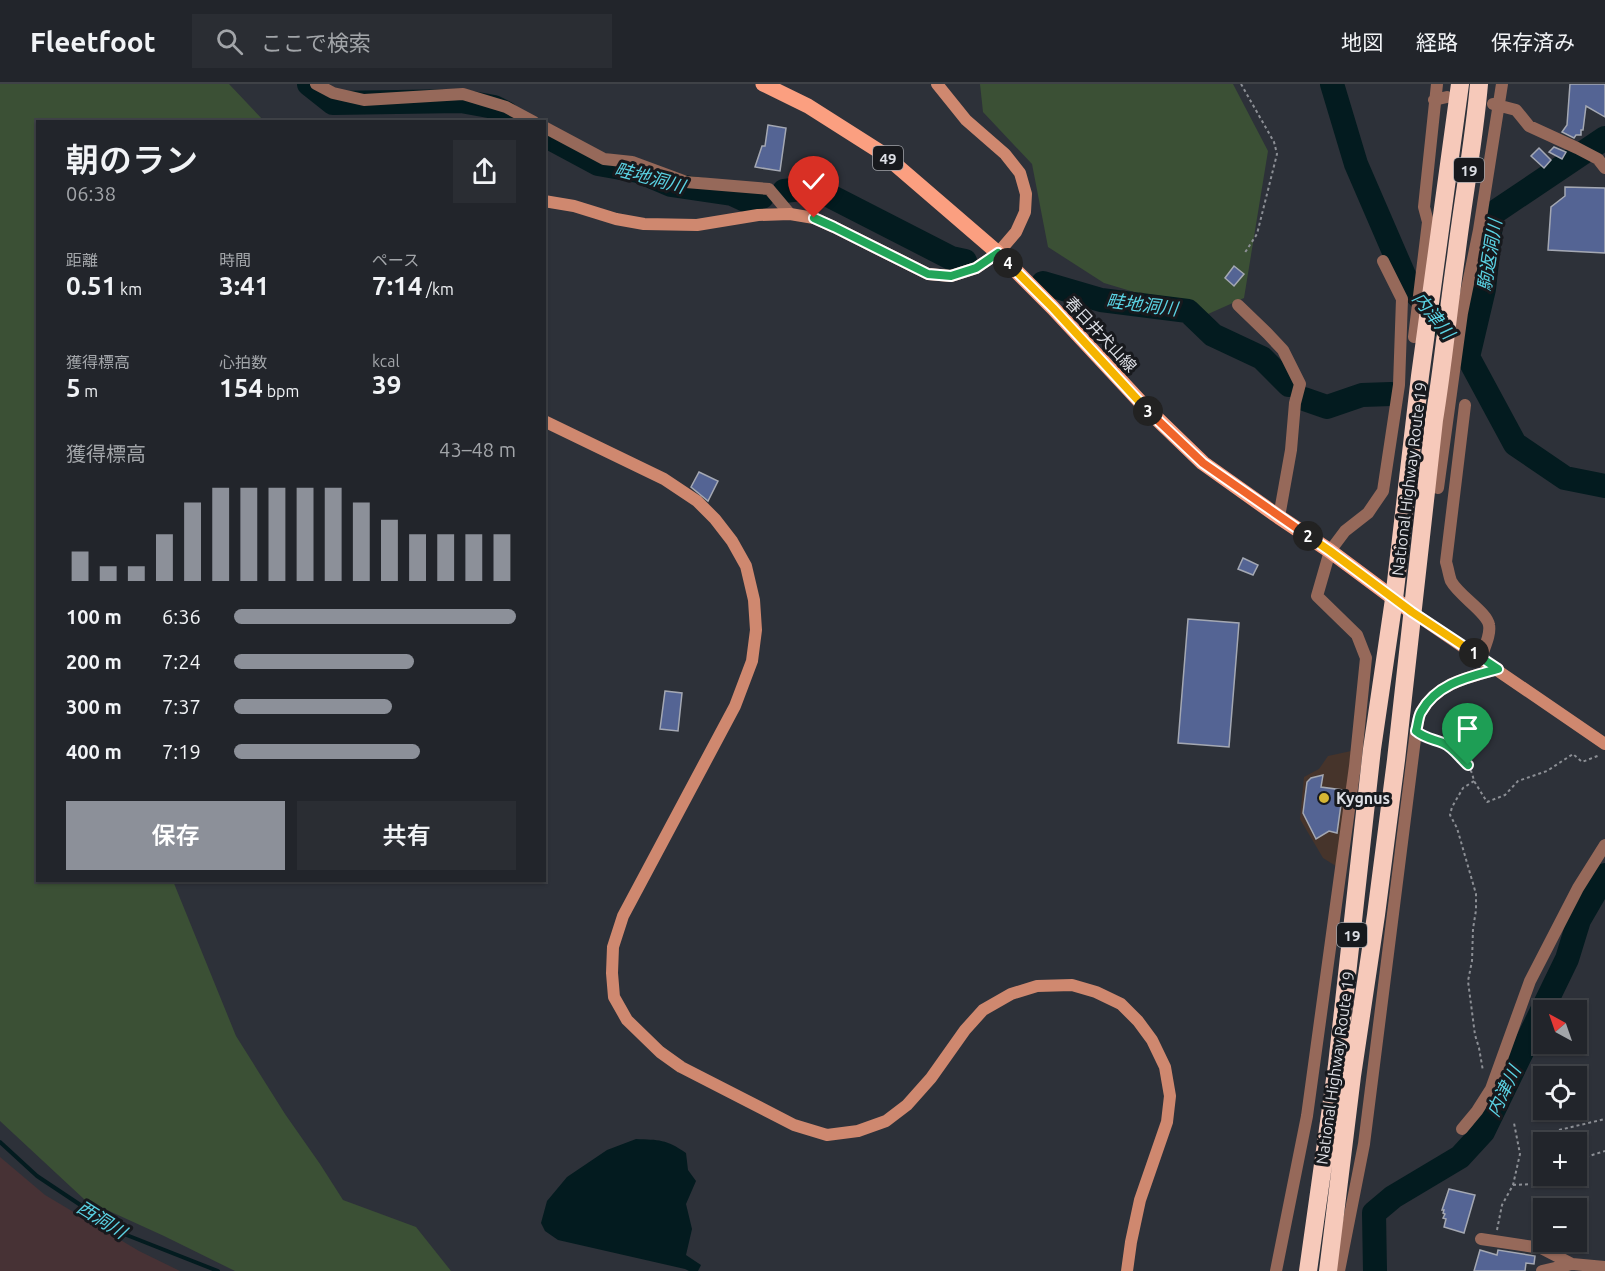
<!DOCTYPE html>
<html lang="ja">
<head>
<meta charset="utf-8">
<style>
	:root { --surface:#22252b; --page:#2a2d33; --text:#f1f3f6; --muted:#a2a5a9; --line:#3f4247; --accent:#8c9099 }
	body { margin:0; font-family:Ubuntu,"Noto Sans JP",sans-serif; background:var(--page); color:var(--text); height:100vh; display:flex; flex-direction:column; font-size:22px; white-space:nowrap }
	* { box-sizing:border-box; margin:0 }
	p { font-size:20px; color:var(--muted) }
	.icon { flex:none; width:33px; height:33px; fill:none; stroke:currentColor; stroke-width:2; stroke-linecap:round; stroke-linejoin:round }
	.map { position:relative; flex:1; overflow:hidden }
	.side { position:absolute; left:36px; top:36px; width:510px; height:762px; display:flex; flex-direction:column; background:var(--surface); border-radius:0px; box-shadow:0 2px 4px #0004,0 0 0 2px var(--line) }
	.side>* { flex:none }
	.needle { width:39px; rotate:320deg }
	.tools { position:absolute; left:1533px; top:916px; display:grid; gap:12px }
	.tools a { display:grid; place-items:center; width:54px; height:54px; border-radius:0px; background:var(--surface); box-shadow:0 2px 4px #0004,0 0 0 2px var(--line); font-size:30px }
	.pin { position:absolute; display:grid; place-items:center; width:51px; height:51px; color:#fff; margin:-62px -26px; border-radius:50% 50% 50% 0; rotate:-45deg; box-shadow:0 0 6px #0007 }
	.pin .icon { rotate:45deg }
	.km { position:absolute; width:30px; height:30px; margin:-15px; border-radius:50%; background:#222; color:#fff; font-size:16px; line-height:30px; text-align:center }
	.round { display:grid; place-items:center; flex:none; width:63px; height:63px; border-radius:0px; background:var(--page) }
	.overview { display:flex; align-items:center; justify-content:space-between; height:102px; padding:0 30px }
	h1 { font-size:33px; font-weight:600; line-height:45px }
	.metrics { display:grid; grid-template-columns:repeat(3,1fr); gap:9px; height:102px; padding:6px 30px }
	.metrics div { display:grid; align-content:center }
	.metrics b { font-size:26px; font-weight:600 }
	.metrics small { font-size:16px; font-weight:400 }
	.metrics p { font-size:16px }
	.chart { height:168px; padding:12px 30px }
	.chart p { display:flex; justify-content:space-between }
	.chart svg { width:100%; height:108px; margin-top:6px; stroke:var(--accent); stroke-width:6 }
	.primary-button { display:flex; gap:12px; margin-top:auto; padding:12px 30px }
	.primary-button a { flex:1; height:69px; border-radius:0px; background:var(--accent); color:#fff; font-size:24px; font-weight:600; line-height:69px; text-align:center }
	.primary-button a+a { background:var(--page); color:var(--text) }
	ul { padding:0 30px; list-style:none; font-size:20px }
	li { display:grid; grid-template-columns:96px 72px 1fr; align-items:center; height:45px }
	li i { height:15px; border-radius:8px; background:var(--accent) }
	header { display:flex; align-items:center; gap:36px; box-sizing:border-box; height:84px; padding:0 30px; background:var(--surface); border-bottom:2px solid var(--line) }
	header strong { font-size:28px }
	nav { display:flex; gap:33px; margin-inline-start:auto; font-size:21px }
	.search { width:420px; height:54px; background:var(--page); display:flex; align-items:center; gap:15px; box-sizing:border-box; padding:0 21px; border-radius:0px; color:var(--muted); font-size:22px }
	.map>svg:first-child { display:block }
	.commercial { fill:#46342b }
	.industrial { fill:#473235 }
	.green { fill:#3b5035 }
	.water { fill:#031b1f }
	.lines { fill:none; stroke-linecap:round; stroke-linejoin:round }
	.stream { stroke:#031b1f; stroke-width:4 }
	.river { stroke:#031b1f; stroke-width:24 }
	.building { fill:#546494; stroke:#a4a8b3; stroke-width:1.5 }
	.path { stroke:#8c8f95; stroke-width:2; stroke-dasharray:3 3; stroke-linecap:butt }
	.street { stroke:#96695a; stroke-width:12 }
	.secondary { stroke:#cf886f; stroke-width:12 }
	.primary { stroke:#fb9f80; stroke-width:15 }
	.highway { stroke:#f6c9ba; stroke-width:18 }
	.split-1-casing { stroke:#fff; stroke-width:12 }
	.split-2-casing { stroke:#fff; stroke-width:12 }
	.split-3-casing { stroke:#fff; stroke-width:12 }
	.split-4-casing { stroke:#fff; stroke-width:12 }
	.split-5-casing { stroke:#fff; stroke-width:12 }
	.split-1 { stroke:#22a559; stroke-width:8 }
	.split-2 { stroke:#f5b400; stroke-width:8 }
	.split-3 { stroke:#f0652b; stroke-width:8 }
	.split-4 { stroke:#f5b400; stroke-width:8 }
	.split-5 { stroke:#22a559; stroke-width:8 }
	.poi-dot { fill:#d5b534; stroke:#17191d; stroke-width:2 }
	.labels { text-anchor:middle; dominant-baseline:central; stroke-width:6; stroke-linejoin:round; paint-order:stroke }
	.shield { fill:#17191d; stroke:#a1a3a8; stroke-width:1.5 }
	.shield-label { font-size:15px; font-weight:bold; fill:#dcdee4 }
	.street-label { font-size:16px; fill:#dcdee4; stroke:#17191d }
	.poi-label { font-size:16px; font-weight:bold; fill:#dcdee4; stroke:#17191d; text-anchor:start }
	.water-label { font-size:18px; font-style:italic; fill:#5ad2e3; stroke:#17191d }
</style>
</head>
<body>
<header>
<strong>Fleetfoot</strong>
<div class="search"><svg class="icon" aria-label="search" viewBox="0 0 24 24"><circle cx="10" cy="10" r="6"/><path d="M15 15l6 6"/></svg>ここで検索</div>
<nav><a>地図</a><a>経路</a><a>保存済み</a></nav>
</header>
<div class="map">
<svg width="1605" height="1187" viewBox="0 0 1605 1187">
	<rect width="100%" height="100%" fill="#2d3139"/>
	<path class="commercial" d="M1351,667l-12,117 -16,-10 -23,-39 4,-42 15,-8 9,-13z"/>
	<path class="industrial" d="M0,1073l45,38 94,56 41,20h-180z"/>
	<path class="green" d="M0,0h229l35,37 -226,1v758l135,1 63,155 49,78 35,50 23,36 73,27 35,44h-216l-71,-35 -79,-36 -85,-79z
		M980,0h253l35,67 -24,147 -36,16 -104,-31 -56,-36 -16,-83 -49,-52z"/>
	<path class="water" d="M636,1055c23,1 30,0 50,14l2,17 8,11 -10,23 6,25 -6,26 15,10 -3,6h-9l-4,-2 -127,-29 -13,-9 -4,-8 6,-22 20,-24 40,-27z"/>
	<g class="lines">
		<path class="stream" d="M1593,810l12,-7
			M0,1058l37,34 87,58 94,37"/>
		<path class="river" d="M309,0l24,19 128,-2 33,6 12,6
			M1332,0l24,80 51,118 61,75 47,87 50,34 40,8
			M544,51l54,29 40,7 33,14 61,9 15,7 15,-4
			M784,107l26,-3 22,9 119,61 14,3
			M1043,199l58,17 87,11 25,24 49,23 27,27
			M1468,273l16,-68 8,-75 113,-76
			M1304,315l23,8 35,-12 29,-1
			M1375,1187l-1,-58 19,-16 67,-40 23,-25 84,-173 12,-39 26,-45"/>
	</g>
	<path class="building" d="M1570,0h35v33l-19,-11 -3,24h-2v5h-5l-2,3 -12,-6 5,-7z
		M768,41l18,3 -6,43 -25,-4 7,-21h3z
		M1554,63l12,5 -4,7 -13,-7z
		M1539,64l12,12 -7,8 -13,-12z
		M1565,103l40,1v65l-57,-3 3,-43 14,-11z
		M1234,182l10,8 -10,12 -9,-8z
		M699,388l19,9 -10,20 -17,-14z
		M1243,474l15,7 -5,10 -15,-6z
		M1188,535l51,4 -10,124 -51,-4z
		M665,607l17,2 -4,38 -18,-2z
		M1323,691l-2,12 22,3 -6,43 -8,-2 -13,8 -13,-26 4,-31 4,-4z
		M1449,1105l26,6 -11,38 -20,-6 2,-8 -3,-1 2,-4 -2,-1 1,-3h-2z
		M1480,1166l17,5 1,-5 37,6 -1,8 -8,-1 -1,8h-51z"/>
	<g class="lines">
		<path class="path" d="M1241,0l33,58 3,12 -20,80 -13,20
			M1429,654l15,5 9,7 15,16 4,7 2,8 13,21 18,-7 13,-14 29,-10 26,-17 9,8 18,-7
			M1474,697l-11,7 -11,19 -2,8 7,13 19,66v16l-3,19 -1,32 -4,20 7,54 4,13 4,23
			M1559,1046l46,-11
			M1576,1080l13,-8 16,-5
			M1513,1101l21,-1 21,-8
			M1497,1146l5,-25 11,-20 7,-31 -6,-31"/>
		<path class="street" d="M316,0l17,9 31,7 99,-6 43,13 28,15
			M1434,16l13,-3
			M1493,20l23,6 13,16 48,22 21,11 7,9
			M544,43l60,32 28,3 54,20 83,7 21,25
			M1238,221l30,29 15,16 17,34 -5,19 -4,47 -12,67
			M1414,253l14,-115 -4,-15 13,-123
			M1465,321l-19,157c2,6 3,14 5,19 8,15 36,31 38,44 2,10 -5,23 -8,33
			M1438,404l24,-175 17,-83 23,-146
			M1462,1045l15,-18 14,-22 39,-108 48,-93 27,-43
			M1481,1155l60,9 31,16
			M1276,1187l31,-155 48,-350 11,-108 -9,-23 -40,-39 13,-45 15,-20 23,-18 15,-22 16,-106 3,-86 -19,-38
			M1339,1187l25,-127 52,-413c2,-6 2,-14 5,-19 16,-29 48,-35 77,-43
			M1542,1187l30,-7 33,3"/>
		<path class="secondary" d="M544,117l30,5 42,13 28,5 53,1 61,-10 32,-1 24,4 20,9 94,47 23,2 25,-8 22,-15 18,-21 9,-20 1,-18 -6,-21 -15,-19 -39,-34 -29,-36
			M544,337l120,58 33,22 18,18 17,22 14,25 8,34 2,30 -4,31 -17,45 -112,210 -10,31 -1,26 2,24 13,23 33,32 21,15 113,58 33,10 31,-4 28,-10 21,-16 24,-27 34,-48 18,-20 28,-16 26,-8 35,-1 24,7 25,12 17,17 14,19 13,27 5,29 -3,26 -27,78 -9,42 -4,29
			M1412,528l193,132"/>
		<path class="primary" d="M763,0l45,22 74,47 116,100 55,55 94,101 56,54 76,54 51,34 82,61"/>
		<path class="highway" d="M1308,1187l29,-206 35,-316 22,-150 26,-223 40,-292
			M1328,1187l24,-195 24,-161 20,-155 38,-340c9,-54 14,-109 22,-163 7,-58 18,-115 23,-173"/>
	</g>
	<g class="lines">
		<defs>
			<path id="split-1" d="M1468,681c-8,-7 -15,-18 -25,-22 -10,-4 -19,-5 -27,-12 2,-6 2,-14 5,-19 16,-29 48,-35 77,-43l-24,-16"/>
			<path id="split-2" d="M1308,452l22,15 82,61 62,41"/>
			<path id="split-3" d="M1148,327l55,52 105,73"/>
			<path id="split-4" d="M1008,179l45,45 95,103"/>
			<path id="split-5" d="M814,134l20,9 94,47 23,2 25,-8 22,-15 10,10"/>
		</defs>
		<use href="#split-1" class="split-1-casing"/>
		<use href="#split-2" class="split-2-casing"/>
		<use href="#split-3" class="split-3-casing"/>
		<use href="#split-4" class="split-4-casing"/>
		<use href="#split-5" class="split-5-casing"/>
		<use href="#split-1" class="split-1"/>
		<use href="#split-2" class="split-2"/>
		<use href="#split-3" class="split-3"/>
		<use href="#split-4" class="split-4"/>
		<use href="#split-5" class="split-5"/>
	</g>
	<circle class="poi-dot" cx="1324" cy="714" r="6"/>
	<g class="labels">
		<g class="shield">
			<rect x="873" y="62" width="30" height="24" rx="4.5"/>
			<rect x="1454" y="74" width="30" height="24" rx="4.5"/>
			<rect x="1337" y="839" width="30" height="24" rx="4.5"/>
		</g>
		<g class="shield-label">
			<text x="888" y="74">49</text>
			<text x="1469" y="86">19</text>
			<text x="1352" y="851">19</text>
		</g>
		<g class="street-label">
			<text transform="translate(1101 250) rotate(47)">春日井犬山線</text>
			<text transform="translate(1409 395) rotate(-83)">National Highway Route 19</text>
			<text transform="translate(1335 984) rotate(-82)">National Highway Route 19</text>
		</g>
		<g class="poi-label">
			<text x="1336" y="714">Kygnus</text>
		</g>
		<g class="water-label">
			<text transform="translate(650 93) rotate(15)">畦地洞川</text>
			<text transform="translate(1489 171) rotate(-81)">駒返洞川</text>
			<text transform="translate(1142 220) rotate(7)">畦地洞川</text>
			<text transform="translate(1434 231) rotate(51)">内津川</text>
			<text transform="translate(1503 1007) rotate(-64)">内津川</text>
			<text transform="translate(102 1135) rotate(32)">西洞川</text>
		</g>
	</g>
</svg>
<div class="tools">
<a><svg class="needle" viewBox="-14 -14 28 28"><path d="M0-13l5 13h-10z" fill="#e53935"/><path d="M0 13l5-13h-10z" fill="#a2a5a9"/></svg></a>
<a><svg class="icon" aria-label="locate" viewBox="0 0 24 24"><circle cx="12" cy="12" r="6"/><path d="M12 2v4M12 18v4M2 12h4M18 12h4"/></svg></a>
<a>+</a>
<a>−</a>
</div>
<div class="pin" style="left:1468px;top:681px;background:#1e9e55"><svg class="icon" aria-label="arrive" viewBox="0 0 24 24"><path d="M6 21V4h12l-3 4 3 4H6"/></svg></div>
<div class="pin" style="left:814px;top:134px;background:#d93025"><svg class="icon" aria-label="check" viewBox="0 0 24 24"><path d="M5 12l5 5 9-10"/></svg></div>
<b class="km" style="left:1474px;top:569px">1</b>
<b class="km" style="left:1308px;top:452px">2</b>
<b class="km" style="left:1148px;top:327px">3</b>
<b class="km" style="left:1008px;top:179px">4</b>
<section class="side">
<div class="overview"><div><h1>朝のラン</h1><p>06:38</p></div><a class="round"><svg class="icon" aria-label="share" viewBox="0 0 24 24"><path d="M12 15V3M7 8l5-5 5 5M5 13v7h14v-7"/></svg></a></div>
<div class="metrics">
<div><p>距離</p><b>0.51<small> km</small></b></div>
<div><p>時間</p><b>3:41</b></div>
<div><p>ペース</p><b>7:14<small> /km</small></b></div>
</div>
<div class="metrics">
<div><p>獲得標高</p><b>5<small> m</small></b></div>
<div><p>心拍数</p><b>154<small> bpm</small></b></div>
<div><p>kcal</p><b>39</b></div>
</div>
<div class="chart"><p><span>獲得標高</span>43–48 m</p>
<svg viewBox="0 0 160 44" preserveAspectRatio="none"><path d="M5 44V32M15 44V38M25 44V38M35 44V25M45 44V12M55 44V6M65 44V6M75 44V6M85 44V6M95 44V6M105 44V12M115 44V19M125 44V25M135 44V25M145 44V25M155 44V25"/></svg>
</div>
<ul>
<li><b>100 m</b>6:36<i style="width:100%"></i></li>
<li><b>200 m</b>7:24<i style="width:64%"></i></li>
<li><b>300 m</b>7:37<i style="width:56%"></i></li>
<li><b>400 m</b>7:19<i style="width:66%"></i></li>
</ul>
<div class="primary-button"><a>保存</a><a>共有</a></div>
</section>
</div>
</body>
</html>
